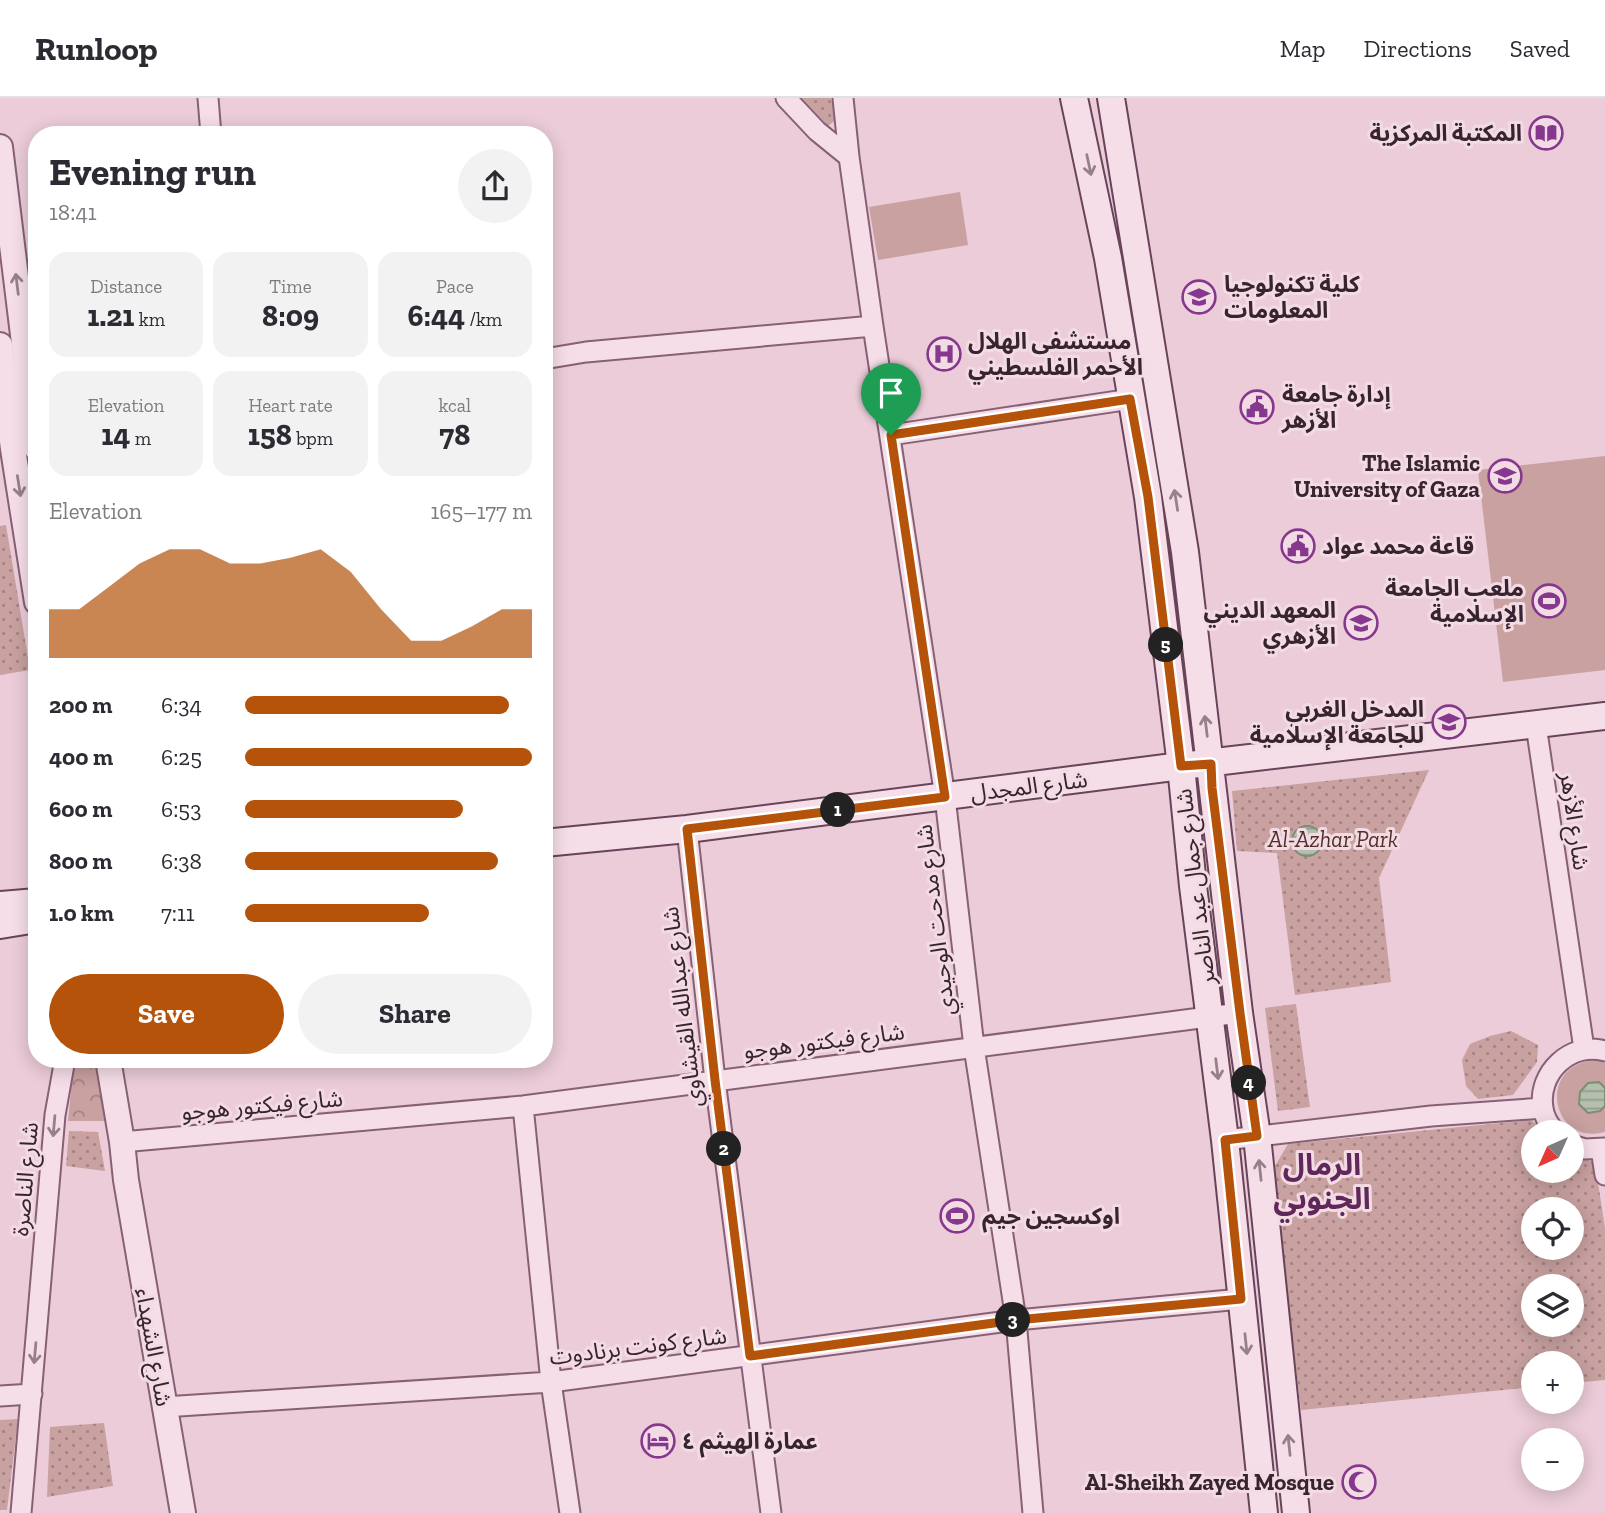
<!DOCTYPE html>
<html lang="en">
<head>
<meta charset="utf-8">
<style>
	:root { --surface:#fff; --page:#f2f2f3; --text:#2b2b33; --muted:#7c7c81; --line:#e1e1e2; --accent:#b45309 }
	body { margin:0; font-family:"Zilla Slab","Noto Sans Arabic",serif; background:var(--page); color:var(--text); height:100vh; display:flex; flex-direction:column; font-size:26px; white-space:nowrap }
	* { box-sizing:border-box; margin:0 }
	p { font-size:23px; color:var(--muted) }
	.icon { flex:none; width:38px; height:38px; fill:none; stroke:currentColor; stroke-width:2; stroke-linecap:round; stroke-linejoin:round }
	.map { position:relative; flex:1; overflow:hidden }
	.details { position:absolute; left:28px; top:28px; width:525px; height:942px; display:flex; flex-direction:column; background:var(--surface); border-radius:28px; box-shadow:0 4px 18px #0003 }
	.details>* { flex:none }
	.needle { width:46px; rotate:225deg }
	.tools { position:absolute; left:1521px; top:1022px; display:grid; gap:14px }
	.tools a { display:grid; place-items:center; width:63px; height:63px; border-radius:50%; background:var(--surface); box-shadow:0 4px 18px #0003; font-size:35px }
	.pin { position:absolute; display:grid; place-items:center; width:60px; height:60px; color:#fff; margin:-72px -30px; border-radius:50% 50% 50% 0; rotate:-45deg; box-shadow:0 0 7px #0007 }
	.pin .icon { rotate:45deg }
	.km { position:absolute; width:35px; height:35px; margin:-18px; border-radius:50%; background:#222; color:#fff; font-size:19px; line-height:35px; text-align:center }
	.round { display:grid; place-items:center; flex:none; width:74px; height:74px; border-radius:37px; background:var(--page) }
	.headline { display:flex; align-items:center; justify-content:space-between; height:119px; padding:0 21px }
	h1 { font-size:38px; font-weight:700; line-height:52px }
	.stats { display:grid; grid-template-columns:repeat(3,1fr); gap:10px; height:119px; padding:7px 21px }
	.stats div { display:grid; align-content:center; border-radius:18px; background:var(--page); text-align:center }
	.stats b { font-size:30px; font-weight:700 }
	.stats small { font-size:19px; font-weight:400 }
	.stats p { font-size:19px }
	.chart { height:196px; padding:14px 21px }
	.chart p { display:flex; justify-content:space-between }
	.chart svg { width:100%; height:126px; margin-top:7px; fill:var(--accent); opacity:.7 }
	.action { display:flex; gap:14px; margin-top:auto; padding:14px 21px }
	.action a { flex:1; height:80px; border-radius:42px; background:var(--accent); color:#fff; font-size:28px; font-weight:700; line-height:80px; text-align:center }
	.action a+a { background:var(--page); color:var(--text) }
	ul { padding:0 21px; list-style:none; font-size:23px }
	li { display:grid; grid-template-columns:112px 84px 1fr; align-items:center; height:52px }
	li i { height:18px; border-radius:9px; background:var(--accent) }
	header { display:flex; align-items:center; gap:42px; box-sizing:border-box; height:98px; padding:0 35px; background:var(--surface); border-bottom:2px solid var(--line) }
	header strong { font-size:33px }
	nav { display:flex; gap:38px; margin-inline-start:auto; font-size:24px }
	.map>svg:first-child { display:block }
	.grass { fill:url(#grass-dots); fill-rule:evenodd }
	.forest { fill:url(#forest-crowns) }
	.garden { fill:#c8a1a0 }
	.water { fill:url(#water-rules); stroke:#7c8e73; stroke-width:2 }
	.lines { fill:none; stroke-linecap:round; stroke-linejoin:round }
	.minor-casing { stroke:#866176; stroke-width:23 }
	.tertiary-casing { stroke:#866176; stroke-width:28 }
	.secondary-casing { stroke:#68445a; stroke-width:30 }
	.minor { stroke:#f6dee8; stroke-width:19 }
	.tertiary { stroke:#f6dee8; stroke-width:24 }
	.secondary { stroke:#f6dee8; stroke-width:26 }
	.oneway { stroke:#97808c }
	.route-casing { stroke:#fff; stroke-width:14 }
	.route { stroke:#b45309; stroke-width:9 }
	.labels { text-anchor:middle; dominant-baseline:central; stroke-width:6; stroke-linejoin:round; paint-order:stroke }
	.poi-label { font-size:23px; font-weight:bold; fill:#382330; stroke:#f3dbe4; text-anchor:end }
	.street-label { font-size:23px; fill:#382330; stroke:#f3dbe4 }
	.park-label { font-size:23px; font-style:italic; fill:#52312c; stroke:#f3dbe4 }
	.district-label { font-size:30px; font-weight:bold; fill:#60275a; stroke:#f3dbe4 }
</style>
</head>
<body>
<header>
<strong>Runloop</strong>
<nav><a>Map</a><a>Directions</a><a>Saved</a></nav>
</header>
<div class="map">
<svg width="1605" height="1415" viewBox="0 0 1605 1415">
	<defs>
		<pattern id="grass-dots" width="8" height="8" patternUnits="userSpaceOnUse" patternTransform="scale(1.75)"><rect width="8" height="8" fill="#c8a1a0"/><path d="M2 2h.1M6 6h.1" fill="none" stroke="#a38383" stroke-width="1.8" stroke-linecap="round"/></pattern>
		<pattern id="forest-crowns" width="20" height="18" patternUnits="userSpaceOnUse" patternTransform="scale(1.75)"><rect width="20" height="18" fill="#c8a1a0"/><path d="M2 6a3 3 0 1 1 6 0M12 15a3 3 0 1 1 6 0" fill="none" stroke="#a38383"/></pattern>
		<pattern id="water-rules" width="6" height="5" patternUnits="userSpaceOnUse" patternTransform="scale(1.75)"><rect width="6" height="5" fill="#b4c0ab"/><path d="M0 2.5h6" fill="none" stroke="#939c8c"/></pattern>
	</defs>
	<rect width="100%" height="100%" fill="#ebccd8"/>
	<path class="grass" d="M802,0h29l5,22 -8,6z
		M6,427l24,145 -30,5v-149z
		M1429,672l-50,108 12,104 -96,13 -18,-142 -40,-2 -5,-60z
		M1296,906l14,103 -32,4 -13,-103z
		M1511,933l27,14 -1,17 -24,33 -35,4 -12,-13 -4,-26 8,-16 20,-8z
		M1531,1022l14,12h-12v39h39v-18l23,10 10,65v152l-33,3v-20h-39v24l-232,23 -29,-239 16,-27zM1533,1111h39v39h-39zM1533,1188h39v39h-39z
		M69,1033l29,1 7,39 -39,-5z
		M18,1321l-11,91h-7v-90z
		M104,1325l9,63 -66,11 3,-70z"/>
	<path class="forest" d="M74,961h29l9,62h-44z"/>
	<path class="garden" d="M960,94l8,53 -90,15 -9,-53z
		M1605,358v214l-102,12 -25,-212z
		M1597,962l8,3v25l-6,-6 1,29 5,-5v26c-54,15 -70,-69 -8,-72z"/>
	<path class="water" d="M1292 743a15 15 0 1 1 30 0a15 15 0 1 1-30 0Z
		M1599,984l6,6v18l-5,5 -12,2 -9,-9 1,-12 8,-9z"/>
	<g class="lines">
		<defs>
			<path id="minor" d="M208,0l3,37
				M786,0l31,33 32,26
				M843,0l6,59 24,169 72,471 29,250 42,273 17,193
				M544,261l42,-7 287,-26
				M891,337l240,-36
				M1536,627l48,324
				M687,731l28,251 56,433
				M523,1008l28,276 19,131
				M1555,1034c-6,-7 -11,-15 -12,-24 -6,-35 28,-67 62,-57
				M1225,1042l206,-24 112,-8
				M122,1044l401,-36 716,-93
				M1572,1047l13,4 20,-1
				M1601,1051l4,26
				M0,1298l32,-2
				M164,1309l387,-25 465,-62 225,-21
				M21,1415l34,-398 10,-56"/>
			<path id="tertiary" d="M0,49l37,302
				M0,247l13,104 24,153
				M108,961l14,83 4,38 57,333"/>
			<path id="secondary" d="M1074,0l34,160 40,239 33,269 12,120 32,254 39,373
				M1111,0l74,454 54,461 18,123 39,377
				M544,745l143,-14 494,-63 424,-50
				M0,807l37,-3
				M0,827l37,-6"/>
		</defs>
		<use href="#minor" class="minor-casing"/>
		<use href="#tertiary" class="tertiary-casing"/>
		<use href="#secondary" class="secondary-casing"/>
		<use href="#minor" class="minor"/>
		<use href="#tertiary" class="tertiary"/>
		<use href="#secondary" class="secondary"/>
	</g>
	<defs><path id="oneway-shaft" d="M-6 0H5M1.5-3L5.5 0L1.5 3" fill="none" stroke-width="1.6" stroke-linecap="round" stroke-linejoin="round" transform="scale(1.75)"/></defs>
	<g class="oneway">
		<use href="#oneway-shaft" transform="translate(1089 67) rotate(78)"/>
		<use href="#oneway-shaft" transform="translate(17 186) rotate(-97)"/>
		<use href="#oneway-shaft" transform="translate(19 388) rotate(81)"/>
		<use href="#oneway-shaft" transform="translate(1176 402) rotate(-99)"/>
		<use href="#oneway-shaft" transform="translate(1206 628) rotate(-97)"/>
		<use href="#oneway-shaft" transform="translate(1217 971) rotate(83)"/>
		<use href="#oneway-shaft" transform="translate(54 1028) rotate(95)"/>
		<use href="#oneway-shaft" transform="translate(1260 1072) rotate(-96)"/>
		<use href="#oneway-shaft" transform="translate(1246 1246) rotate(84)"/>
		<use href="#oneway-shaft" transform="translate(35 1255) rotate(95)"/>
		<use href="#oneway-shaft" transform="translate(1289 1347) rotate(-96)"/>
	</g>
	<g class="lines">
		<defs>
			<path id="route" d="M1130,301l18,98 33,269 30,-2 1,24 28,225 17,123 -32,4 16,159 -225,21 -266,36 -35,-276 -28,-251 258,-32 -54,-362z"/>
		</defs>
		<use href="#route" class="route-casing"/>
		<use href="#route" class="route"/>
	</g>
	<defs>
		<symbol id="library-ring" viewBox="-11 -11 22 22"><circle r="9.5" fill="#f3dbe4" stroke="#85388e" stroke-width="1.5"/><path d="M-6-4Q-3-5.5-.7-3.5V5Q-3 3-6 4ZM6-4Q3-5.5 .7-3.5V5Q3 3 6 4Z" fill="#85388e"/></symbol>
		<symbol id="university-ring" viewBox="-11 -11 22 22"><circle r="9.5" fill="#f3dbe4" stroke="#85388e" stroke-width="1.5"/><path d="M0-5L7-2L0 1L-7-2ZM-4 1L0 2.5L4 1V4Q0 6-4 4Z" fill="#85388e"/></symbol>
		<symbol id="hospital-ring" viewBox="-11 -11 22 22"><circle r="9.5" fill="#f3dbe4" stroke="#85388e" stroke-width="1.5"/><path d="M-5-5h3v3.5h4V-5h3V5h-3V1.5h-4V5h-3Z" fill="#85388e"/></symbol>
		<symbol id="civic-ring" viewBox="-11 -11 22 22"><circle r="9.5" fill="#f3dbe4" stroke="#85388e" stroke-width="1.5"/><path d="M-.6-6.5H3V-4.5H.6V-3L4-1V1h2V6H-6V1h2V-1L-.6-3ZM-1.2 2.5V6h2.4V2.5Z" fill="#85388e"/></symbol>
		<symbol id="stadium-ring" viewBox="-11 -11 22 22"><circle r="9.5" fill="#f3dbe4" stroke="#85388e" stroke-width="1.5"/><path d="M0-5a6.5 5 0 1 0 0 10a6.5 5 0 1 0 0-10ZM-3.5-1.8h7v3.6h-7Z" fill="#85388e"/></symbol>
		<symbol id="school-ring" viewBox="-11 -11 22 22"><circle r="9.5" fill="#f3dbe4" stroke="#85388e" stroke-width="1.5"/><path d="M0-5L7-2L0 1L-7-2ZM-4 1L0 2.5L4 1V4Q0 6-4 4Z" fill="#85388e"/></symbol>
		<symbol id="hotel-ring" viewBox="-11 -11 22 22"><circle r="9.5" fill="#f3dbe4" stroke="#85388e" stroke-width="1.5"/><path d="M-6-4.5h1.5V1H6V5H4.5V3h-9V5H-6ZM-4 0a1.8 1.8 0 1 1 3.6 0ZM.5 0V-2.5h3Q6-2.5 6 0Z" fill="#85388e"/></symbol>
		<symbol id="mosque-ring" viewBox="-11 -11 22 22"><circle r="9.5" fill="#f3dbe4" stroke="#85388e" stroke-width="1.5"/><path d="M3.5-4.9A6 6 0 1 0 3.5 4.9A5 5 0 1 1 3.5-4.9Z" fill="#85388e"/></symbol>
	</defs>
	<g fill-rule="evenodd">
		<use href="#library-ring" x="1527" y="16" width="38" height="38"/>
		<use href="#university-ring" x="1180" y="180" width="38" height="38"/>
		<use href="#hospital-ring" x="925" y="237" width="38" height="38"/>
		<use href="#civic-ring" x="1238" y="290" width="38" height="38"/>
		<use href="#university-ring" x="1486" y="359" width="38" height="38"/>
		<use href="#civic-ring" x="1279" y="429" width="38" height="38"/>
		<use href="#stadium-ring" x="1530" y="484" width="38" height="38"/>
		<use href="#school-ring" x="1342" y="506" width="38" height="38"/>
		<use href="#university-ring" x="1430" y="605" width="38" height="38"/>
		<use href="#stadium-ring" x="938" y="1099" width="38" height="38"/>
		<use href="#hotel-ring" x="639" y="1324" width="38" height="38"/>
		<use href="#mosque-ring" x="1340" y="1365" width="38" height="38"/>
	</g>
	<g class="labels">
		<g class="poi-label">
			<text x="1522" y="35">المكتبة المركزية</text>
			<text x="1224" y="186" text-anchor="start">كلية تكنولوجيا<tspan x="1224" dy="26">المعلومات</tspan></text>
			<text x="968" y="243" text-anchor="start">مستشفى الهلال<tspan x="968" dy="26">الأحمر الفلسطيني</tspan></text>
			<text x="1282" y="296" text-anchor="start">إدارة جامعة<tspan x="1282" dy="26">الأزهر</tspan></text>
			<text x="1480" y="365">The Islamic<tspan x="1480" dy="26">University of Gaza</tspan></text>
			<text x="1322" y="448" text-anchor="start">قاعة محمد عواد</text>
			<text x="1524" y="490">ملعب الجامعة<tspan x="1524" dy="26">الإسلامية</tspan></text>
			<text x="1336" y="512">المعهد الديني<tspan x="1336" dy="26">الأزهري</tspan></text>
			<text x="1424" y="611">المدخل الغربي<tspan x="1424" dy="26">للجامعة الإسلامية</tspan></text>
			<text x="982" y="1118" text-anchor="start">اوكسجين جيم</text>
			<text x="682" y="1343" text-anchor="start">عمارة الهيثم ٤</text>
			<text x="1334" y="1384">Al-Sheikh Zayed Mosque</text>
		</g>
		<g class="street-label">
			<text transform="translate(1029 688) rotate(-7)">شارع المجدل</text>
			<text transform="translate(1575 723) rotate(82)">شارع الأزهر</text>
			<text transform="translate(1195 789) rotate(-97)">شارع جمال عبد الناصر</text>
			<text transform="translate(935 822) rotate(-97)">شارع مدحت الوحيدي</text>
			<text transform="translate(682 909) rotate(-97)">شارع عبدالله القيشاوي</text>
			<text transform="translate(824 943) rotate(-7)">شارع فيكتور هوجو</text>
			<text transform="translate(262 1007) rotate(-5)">شارع فيكتور هوجو</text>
			<text transform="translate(25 1081) rotate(-85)">شارع الناصرة</text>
			<text transform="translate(638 1248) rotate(-7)">شارع كونت برنادوت</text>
			<text transform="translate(154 1249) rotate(80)">شارع الشهداء</text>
		</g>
		<g class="park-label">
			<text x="1333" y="741">Al-Azhar Park</text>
		</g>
		<g class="district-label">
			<text x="1322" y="1067">الرمال<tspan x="1322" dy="34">الجنوبي</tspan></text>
		</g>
	</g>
</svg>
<div class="tools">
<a><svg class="needle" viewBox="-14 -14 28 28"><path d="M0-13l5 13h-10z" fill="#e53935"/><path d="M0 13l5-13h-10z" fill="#7c7c81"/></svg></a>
<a><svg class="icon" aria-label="locate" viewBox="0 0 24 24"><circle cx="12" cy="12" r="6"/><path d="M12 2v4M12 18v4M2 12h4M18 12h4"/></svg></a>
<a><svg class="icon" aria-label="layers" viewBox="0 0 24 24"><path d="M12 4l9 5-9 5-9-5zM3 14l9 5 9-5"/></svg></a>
<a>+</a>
<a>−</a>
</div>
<div class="pin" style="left:891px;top:337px;background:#1e9e55"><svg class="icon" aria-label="arrive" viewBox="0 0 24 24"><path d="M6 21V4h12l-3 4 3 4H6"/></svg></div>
<b class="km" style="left:838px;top:712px">1</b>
<b class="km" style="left:724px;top:1051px">2</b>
<b class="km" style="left:1013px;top:1222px">3</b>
<b class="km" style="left:1249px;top:985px">4</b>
<b class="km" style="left:1166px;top:547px">5</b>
<section class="details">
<div class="headline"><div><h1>Evening run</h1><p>18:41</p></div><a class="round"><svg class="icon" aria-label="share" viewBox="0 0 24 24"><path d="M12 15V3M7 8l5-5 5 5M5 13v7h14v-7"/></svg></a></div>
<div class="stats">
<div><p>Distance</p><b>1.21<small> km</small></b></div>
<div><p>Time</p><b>8:09</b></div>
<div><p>Pace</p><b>6:44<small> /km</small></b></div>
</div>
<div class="stats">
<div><p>Elevation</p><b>14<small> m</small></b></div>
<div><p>Heart rate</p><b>158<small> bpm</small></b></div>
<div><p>kcal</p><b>78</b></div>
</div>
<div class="chart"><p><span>Elevation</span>165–177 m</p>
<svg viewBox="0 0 160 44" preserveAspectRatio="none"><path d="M0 44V27L10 27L20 19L30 11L40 6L50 6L60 11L70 11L80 9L90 6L100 14L110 27L120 38L130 38L140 33L150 27L160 27V44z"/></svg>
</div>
<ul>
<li><b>200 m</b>6:34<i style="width:92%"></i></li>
<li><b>400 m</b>6:25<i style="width:100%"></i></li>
<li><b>600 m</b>6:53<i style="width:76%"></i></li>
<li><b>800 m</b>6:38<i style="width:88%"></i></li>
<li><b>1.0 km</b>7:11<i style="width:64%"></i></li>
</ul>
<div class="action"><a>Save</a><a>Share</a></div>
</section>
</div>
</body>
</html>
